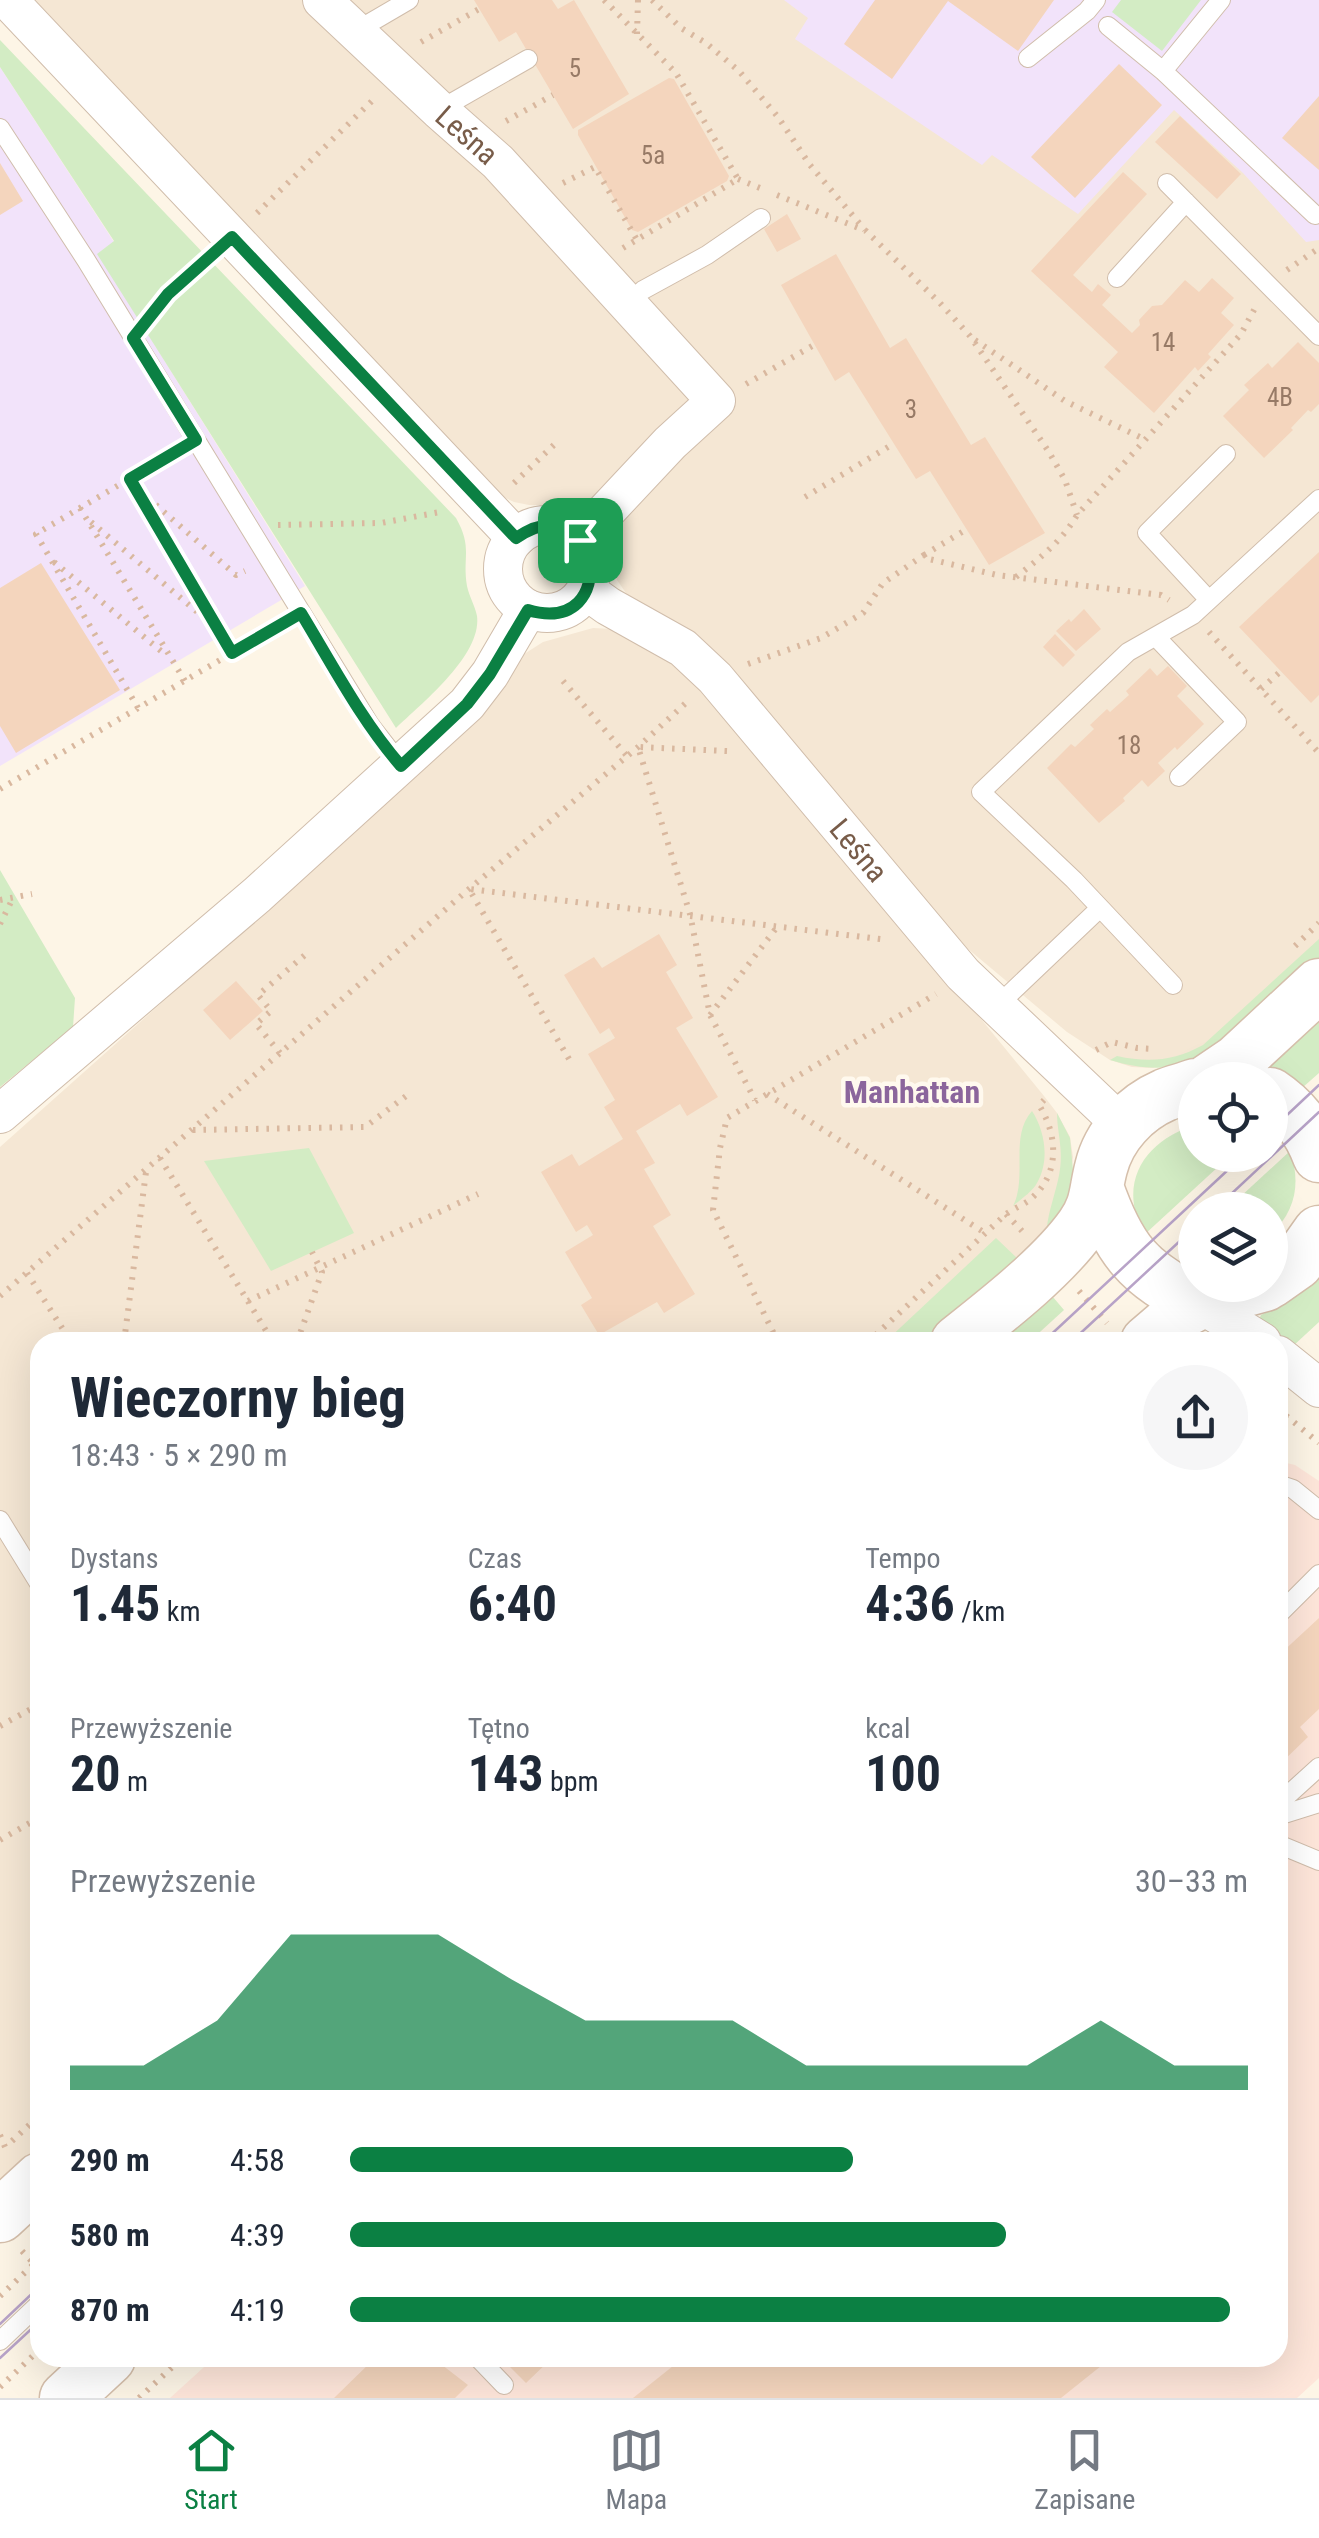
<!DOCTYPE html>
<html lang="pl">
<head>
<meta charset="utf-8">
<style>
	:root { --surface:#fff; --page:#f6f6f7; --text:#1f2937; --muted:#747a83; --line:#e0e1e3; --accent:#0b8043 }
	body { margin:0; font-family:"Roboto Condensed",sans-serif; background:var(--page); color:var(--text); height:100vh; display:flex; flex-direction:column; font-size:38px; white-space:nowrap }
	* { box-sizing:border-box; margin:0 }
	p { font-size:32px; color:var(--muted) }
	.icon { flex:none; width:55px; height:55px; fill:none; stroke:currentColor; stroke-width:2; stroke-linecap:round; stroke-linejoin:round }
	.map { position:relative; flex:1; overflow:hidden }
	.drawer { position:absolute; left:30px; top:1332px; width:1258px; height:1035px; display:flex; flex-direction:column; background:var(--surface); border-radius:30px; box-shadow:0 10px 40px #0002 }
	.drawer>* { flex:none }
	.fabs { position:absolute; left:1178px; top:1062px; display:grid; gap:20px }
	.fabs a { display:grid; place-items:center; width:110px; height:110px; border-radius:50%; background:var(--surface); box-shadow:0 10px 40px #0002; font-size:50px }
	.pin { position:absolute; display:grid; place-items:center; width:85px; height:85px; color:#fff; margin:-42px; border-radius:20px; box-shadow:0 5px 15px #0006 }
	.round { display:grid; place-items:center; flex:none; width:105px; height:105px; border-radius:52px; background:var(--page) }
	.summary { display:flex; align-items:center; justify-content:space-between; height:170px; padding:0 40px }
	h1 { font-size:55px; font-weight:700; line-height:75px }
	.stats { display:grid; grid-template-columns:repeat(3,1fr); gap:15px; height:170px; padding:10px 40px }
	.stats div { display:grid; align-content:center }
	.stats b { font-size:50px; font-weight:700 }
	.stats small { font-size:28px; font-weight:400 }
	.stats p { font-size:28px }
	.chart { height:280px; padding:20px 40px }
	.chart p { display:flex; justify-content:space-between }
	.chart svg { width:100%; height:180px; margin-top:10px; fill:var(--accent); opacity:.7 }
	ul { padding:0 40px; list-style:none; font-size:32px }
	li { display:grid; grid-template-columns:160px 120px 1fr; align-items:center; height:75px }
	li i { height:25px; border-radius:12px; background:var(--accent) }
	.menu { display:flex; justify-content:space-around; align-items:center; height:140px; border-top:2px solid var(--line); background:var(--surface); font-size:28px; color:var(--muted) }
	.menu a { display:grid; justify-items:center; gap:5px }
	.menu .current { color:var(--accent) }
	.map>svg:first-child { display:block }
	.residential { fill:#f5e7d4 }
	.commercial { fill:#fee6da }
	.education { fill:#f2e3fa }
	.green { fill:#d3ecc4 }
	.building { fill:#f4d5bd }
	.lines { fill:none; stroke-linecap:round; stroke-linejoin:round }
	.lane-casing { stroke:#d0bdab; stroke-width:20 }
	.street-casing { stroke:#d0bdab; stroke-width:40 }
	.secondary-casing { stroke:#d5bfab; stroke-width:55 }
	.path { stroke:#d9b89f; stroke-width:6; stroke-dasharray:2.5 8; stroke-linecap:butt }
	.lane { stroke:#fff; stroke-width:18 }
	.street { stroke:#fff; stroke-width:38 }
	.secondary { stroke:#fff; stroke-width:52 }
	.tram { stroke:#b8a3c8; stroke-width:2.5 }
	.route-casing { stroke:#fff; stroke-width:20 }
	.route { stroke:#0b8043; stroke-width:12 }
	.labels { text-anchor:middle; dominant-baseline:central; stroke-width:9; stroke-linejoin:round; paint-order:stroke }
	.number-label { font-size:25px; fill:#977a66 }
	.street-label { font-size:30px; fill:#785c49; stroke:#fff9ee }
	.neighbourhood-label { font-size:32px; font-weight:bold; fill:#8b659c; stroke:#fff9ee }
</style>
</head>
<body>
<div class="map">
<svg width="1319" height="2398" viewBox="0 0 1319 2398">
	<rect width="100%" height="100%" fill="#fdf5e6"/>
	<path class="residential" d="M35,0h1284v959l-84,77 -82,32 -21,-1 -22,-7 -43,-28 -100,-84 -252,-291 -87,-61 -11,-16 -6,-22 4,-25 -41,-28h-45l-15,-3 -17,-8z
		M593,628l20,1 32,12 41,33 71,71 287,351 13,17 13,24 3,20 -7,53 -109,108 -40,24h-877v811l-40,37v-1043l473,-422 19,-22 26,-45 25,-16z"/>
	<path class="commercial" d="M1278,1461l17,4 24,16v897l-22,20h-1127l44,-40h1064z"/>
	<path class="education" d="M784,0h535v240l-13,2 -63,-69 -69,-63 -96,104 -86,-59 -10,10 -187,-126 13,-21z
		M0,67l114,175 -16,12 207,332 -305,180z"/>
	<path class="green" d="M1121,0h80l-39,51 -50,-39z
		M0,40l456,478c17,30 6,39 11,68 2,10 8,20 10,30 5,39 -55,87 -81,112l-299,-474 17,-13 -114,-174z
		M0,870l75,128 -2,29 -73,60z
		M1319,939v20c-19,17 -38,35 -57,53 -49,45 -83,69 -152,48l7,-4c32,7 57,5 86,-11z
		M1319,1010v63l-17,15 -34,-23z
		M1032,1111c13,20 18,50 5,72 -5,9 -16,16 -24,23 15,-30 -4,-69 19,-95z
		M1057,1113l13,25 3,32 -5,33 -21,29c-1,-15 11,-45 13,-63 3,-21 -3,-38 -3,-56z
		M1195,1125v30h36l-87,80c-3,-9 -9,-19 -10,-30 -6,-41 25,-69 61,-80z
		M309,1148l45,85 -83,38 -67,-110z
		M1290,1151c11,31 6,60 -19,83l-1,-24h-44z
		M996,1238l25,24 -64,56 -40,24h-32z
		M1319,1276v46l-26,24 -32,-23 -2,-3 2,-5c22,-11 42,-20 58,-39z
		M1047,1290l17,20 -35,32h-38z"/>
	<path class="building" d="M474,0h78l6,9 16,-9 55,94 -56,35 -57,-97 -17,10z
		M875,0h179l-36,51 -70,-50 -56,78 -48,-35z
		M1119,64l43,41 -87,93 -44,-41z
		M669,78l5,1 55,97 -2,5 -89,51 -6,-2 -54,-95v-5z
		M1319,96v74l-37,-32z
		M1180,116l61,58 -24,25 -62,-57z
		M0,163l23,38 -23,14z
		M1123,172l24,22 -74,81 19,17 6,-8 13,11 -9,10 30,28 8,-8 -1,-5 13,-14 10,-1 23,-25 14,12 13,-14 22,20 -13,15 13,12 -26,29 3,3 -13,14 -3,-4 -41,46 -50,-46 14,-15 -87,-81z
		M787,214l14,25 -24,13 -13,-23z
		M836,254l54,94 16,-10 65,107 14,-8 60,96 -56,32 -59,-94 -14,8 -67,-107 -14,9 -54,-96z
		M1298,342l21,21v41l-8,8 -3,-2 -17,18 2,2 -29,28 -41,-42 26,-26 -5,-5 24,-22 4,5z
		M1319,552v143l-8,8 -72,-76z
		M41,563l79,127 -104,63 -16,-27v-138z
		M1084,609l17,20 -25,22 -20,-20 13,-12 2,3z
		M1055,634l20,21 -12,12 -20,-20z
		M1168,666l19,20 -10,10 27,28 -27,26 -2,-3 -17,16 7,8 -17,16 -6,-7 -19,18 2,3 -26,22 -52,-55 24,-24 4,3 19,-18 -4,-4 17,-16 3,3 19,-17 -3,-4 24,-23 7,8z
		M659,934l18,31 -11,7 27,46 -17,10 42,69 -31,19 -7,-12 -44,27 19,32 -11,6 27,46 -18,11 42,68 -31,19 -7,-11 -58,33 -18,-30 11,-7 -27,-46 28,-17 -6,-10 -11,7 -35,-60 31,-18 7,12 44,-27 -19,-32 11,-7 -27,-46 27,-16 -6,-10 -9,6 -36,-59 30,-18 8,11z
		M236,981l27,30 -33,29 -27,-30z
		M1319,1618v91l-19,18 8,10 -30,29v-110z
		M375,2358h58l35,27 -13,13h-121z
		M501,2358h51l-26,25z
		M683,2358h428l-50,40h-428z"/>
	<g class="lines">
		<defs>
			<path id="lane" d="M1108,26l55,45 152,144
				M356,31l53,-31
				M1028,58l59,-47 9,-11
				M1163,71l58,-71
				M439,110l89,-51
				M0,128l86,132 284,465 31,40
				M1167,183l152,153
				M1117,278l69,-76
				M627,304l16,-14 64,-35 54,-37
				M1209,600l-62,-67 79,-79
				M1156,637l81,85 -58,55
				M1173,985l-99,-105 -93,-88 147,-140 65,-37 126,-116
				M997,1006l103,-98
				M1278,1484l15,5 26,21
				M0,1520l40,65
				M1278,1615l41,-41
				M1278,1804l41,-37
				M1278,1816l41,-13
				M1278,1844l41,17
				M0,2341l40,-38
				M478,2358l26,27"/>
			<g id="street">
				<path d="M8,0l508,538"/>
				<path id="s1" d="M322,0l117,110 59,52 218,239 -46,42 -90,96"/>
				<circle cx="547" cy="569" r="44"/>
				<path id="s2" d="M587,591l21,15 75,42 32,30 248,296 160,152"/>
				<path d="M0,1114l257,-219 210,-191 23,-30 38,-65"/>
				<path d="M1199,1303l63,39"/>
				<path d="M1278,1355l41,33"/>
			</g>
			<path id="secondary" d="M1209,1080l28,-19 82,-76
				M1270,1094c24,16 39,35 49,62
				M1097,1187c22,63 41,87 102,116
				M1270,1282l27,-19 22,-31
				M957,1342c39,-31 96,-75 125,-116 15,-21 13,-35 19,-58 8,-33 34,-60 64,-73 10,-4 20,-6 30,-10
				M1147,1342l35,-30 17,-9 66,-18
				M0,2216l40,-37
				M66,2398l43,-40"/>
		</defs>
		<use href="#lane" class="lane-casing"/>
		<use href="#street" class="street-casing"/>
		<use href="#secondary" class="secondary-casing"/>
		<path class="path" d="M604,0l72,73 62,106 -115,69
			M652,0l29,28 25,15 33,28 39,46 32,48 55,65
			M637,34l1,-34
			M421,42l58,-33
			M506,121l47,-26
			M738,179l27,11
			M563,183l32,-16 42,73
			M777,195l89,36 73,71 31,34 79,116 16,28 12,35
			M257,213l120,-117
			M1287,270l32,-22
			M149,317l18,-23 40,-36
			M975,340l90,61 81,39
			M746,384l68,-39
			M129,479l103,174
			M514,483l44,-42
			M140,491l96,84 9,-4
			M805,497l88,-53
			M80,508l105,173
			M91,522l124,105
			M278,525l103,-2 59,-11
			M924,555l43,-26
			M54,562l113,94
			M1016,577c24,-19 46,-36 61,-62l164,-181 14,-26
			M1209,632l110,121
			M748,664l73,-26 42,-25 20,-30 41,-28 5,4 68,16 164,20 8,5
			M563,681l64,75
			M1261,689l20,-18
			M138,708l-102,-174 137,-81
			M727,751l-89,-4 52,167 20,101 45,85
			M0,789l278,-163
			M0,900l32,-6
			M0,924l13,-26
			M1295,946l24,-23
			M710,1015l67,-88
			M1096,1050l16,-8 25,6 18,1
			M280,1053l-24,-29 15,-13 -13,-16 47,-40
			M569,1059l-100,-170 419,51
			M767,1094l218,139
			M193,1130l172,-3 45,-34
			M160,1158l113,184
			M1006,1214l16,17
			M27,1273l44,69
			M1079,1291l28,32
			M0,1296l469,-407 169,-142 50,-46
			M248,1301l230,-107
			M124,1342l22,-170
			M297,1342l25,-70 -10,-20
			M778,1342l-65,-132 7,-62 7,-30 209,-124
			M868,1342l138,-128c7,-5 15,-8 22,-13 32,-24 31,-64 11,-96l5,-5
			M1278,1409l41,34
			M1282,1459l4,-44
			M0,1726l40,-22
			M0,1840l40,-23
			M0,2135l5,12
			M12,2141l28,-26
			M22,2251l18,19
			M0,2296l34,-32
			M0,2387l40,-38
			M139,2398l43,-40"/>
		<use href="#lane" class="lane"/>
		<use href="#street" class="street"/>
		<use href="#secondary" class="secondary"/>
		<path class="tram" d="M1270,1131l49,-46
			M1214,1210l105,-98
			M1043,1342l201,-187
			M1071,1342l124,-115
			M0,2324l40,-38
			M0,2358l40,-37"/>
	</g>
	<g class="lines">
		<defs>
			<path id="route" d="M232,237l284,301c85,-58 107,100 12,72l-38,64 -23,30 -66,62c-40,-46 -69,-102 -100,-153l-69,40 -102,-174 66,-39 -63,-102 35,-44z"/>
		</defs>
		<use href="#route" class="route-casing"/>
		<use href="#route" class="route"/>
	</g>
	<g class="labels">
		<g class="number-label">
			<text x="575" y="68">5</text>
			<text x="653" y="155">5a</text>
			<text x="1163" y="342">14</text>
			<text x="1280" y="397">4B</text>
			<text x="911" y="409">3</text>
			<text x="1129" y="745">18</text>
		</g>
		<g class="street-label">
			<text stroke="none"><textPath href="#s1" startOffset="198">Leśna</textPath></text>
			<text stroke="none"><textPath href="#s2" startOffset="380">Leśna</textPath></text>
		</g>
		<g class="neighbourhood-label">
			<text x="912" y="1092">Manhattan</text>
		</g>
	</g>
</svg>
<div class="fabs">
<a><svg class="icon" aria-label="locate" viewBox="0 0 24 24"><circle cx="12" cy="12" r="6"/><path d="M12 2v4M12 18v4M2 12h4M18 12h4"/></svg></a>
<a><svg class="icon" aria-label="layers" viewBox="0 0 24 24"><path d="M12 4l9 5-9 5-9-5zM3 14l9 5 9-5"/></svg></a>
</div>
<div class="pin" style="left:580px;top:540px;background:#1e9e55"><svg class="icon" aria-label="arrive" viewBox="0 0 24 24"><path d="M6 21V4h12l-3 4 3 4H6"/></svg></div>
<section class="drawer">
<div class="summary"><div><h1>Wieczorny bieg</h1><p>18:43 · 5 × 290 m</p></div><a class="round"><svg class="icon" aria-label="share" viewBox="0 0 24 24"><path d="M12 15V3M7 8l5-5 5 5M5 13v7h14v-7"/></svg></a></div>
<div class="stats">
<div><p>Dystans</p><b>1.45<small> km</small></b></div>
<div><p>Czas</p><b>6:40</b></div>
<div><p>Tempo</p><b>4:36<small> /km</small></b></div>
</div>
<div class="stats">
<div><p>Przewyższenie</p><b>20<small> m</small></b></div>
<div><p>Tętno</p><b>143<small> bpm</small></b></div>
<div><p>kcal</p><b>100</b></div>
</div>
<div class="chart"><p><span>Przewyższenie</span>30–33 m</p>
<svg viewBox="0 0 160 44" preserveAspectRatio="none"><path d="M0 44V38L10 38L20 27L30 6L40 6L50 6L60 17L70 27L80 27L90 27L100 38L110 38L120 38L130 38L140 27L150 38L160 38V44z"/></svg>
</div>
<ul>
<li><b>290 m</b>4:58<i style="width:56%"></i></li>
<li><b>580 m</b>4:39<i style="width:73%"></i></li>
<li><b>870 m</b>4:19<i style="width:98%"></i></li>
</ul>
</section>
</div>
<nav class="menu">
<a class="current"><svg class="icon" aria-label="home" viewBox="0 0 24 24"><path d="M3 11l9-7 9 7M6 9v11h12V9"/></svg>Start</a>
<a><svg class="icon" aria-label="map" viewBox="0 0 24 24"><path d="M3 6l6-2 6 2 6-2v14l-6 2-6-2-6 2zM9 4v14M15 6v14"/></svg>Mapa</a>
<a><svg class="icon" aria-label="saved" viewBox="0 0 24 24"><path d="M7 4h10v16l-5-4-5 4z"/></svg>Zapisane</a>
</nav>
</body>
</html>
